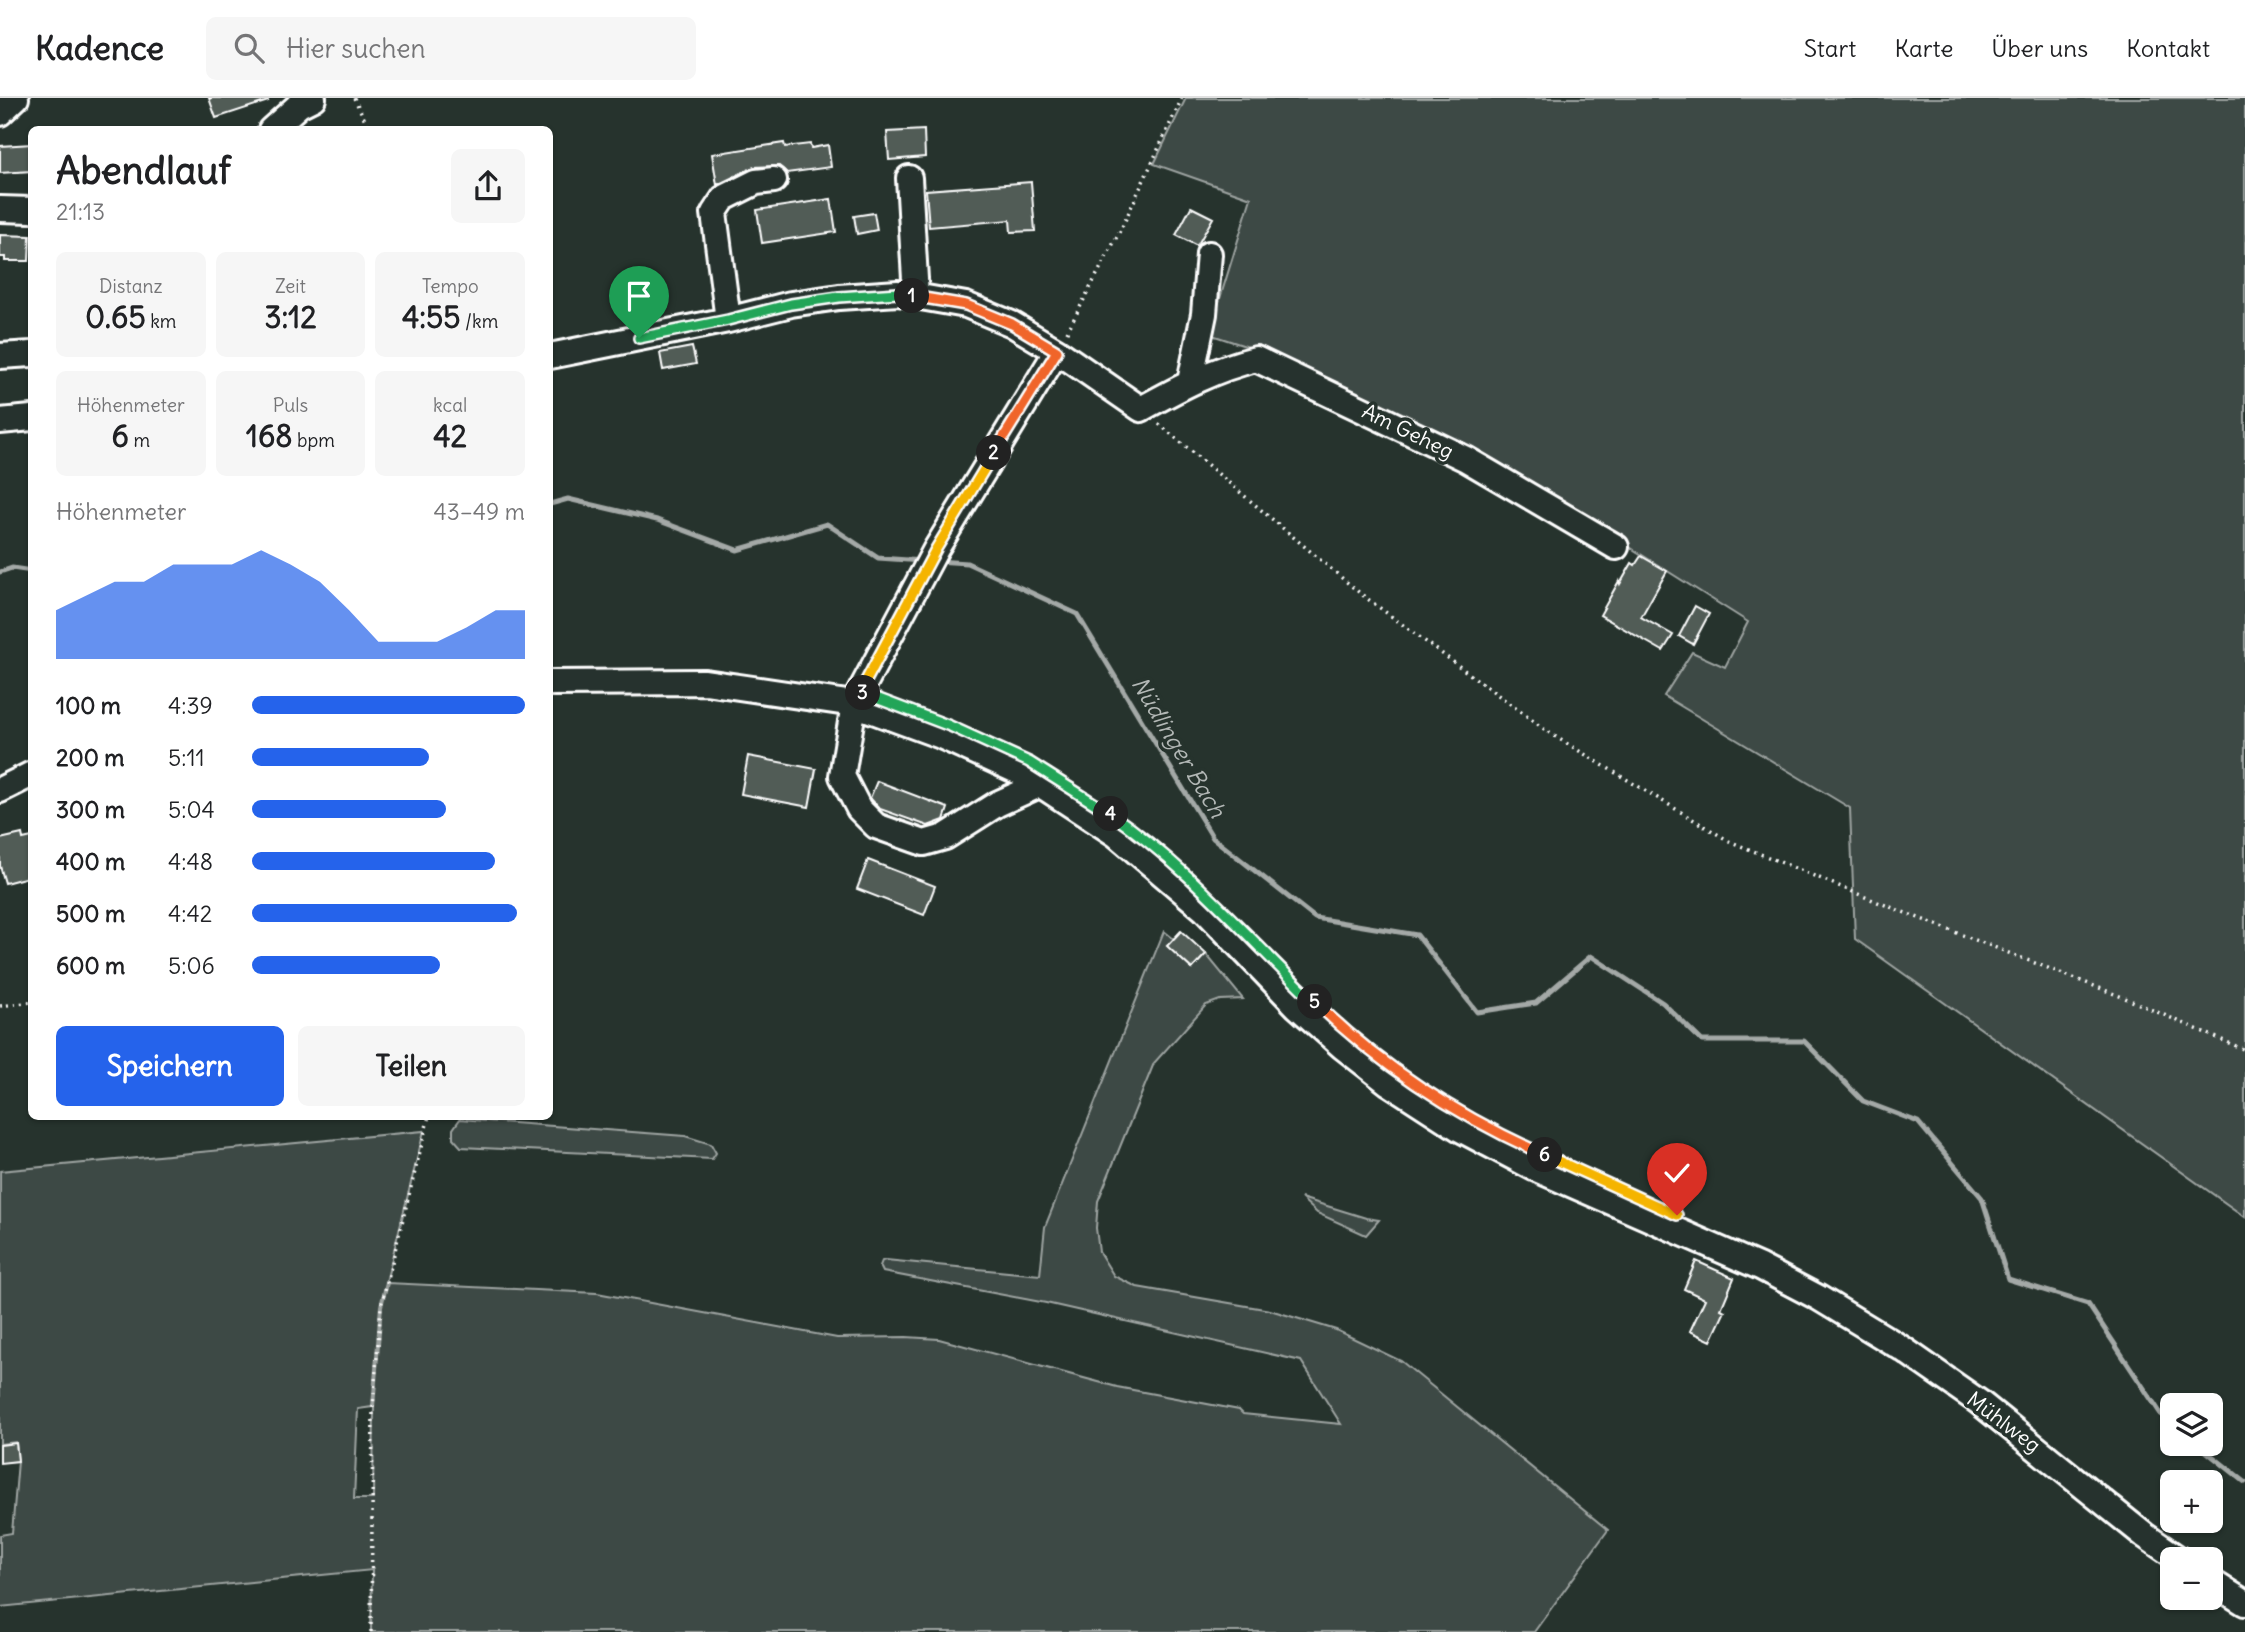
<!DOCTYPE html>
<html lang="de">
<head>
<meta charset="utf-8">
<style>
	:root { --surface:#fff; --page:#f6f6f6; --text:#202124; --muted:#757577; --line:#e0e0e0; --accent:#2563eb }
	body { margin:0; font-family:Delius,sans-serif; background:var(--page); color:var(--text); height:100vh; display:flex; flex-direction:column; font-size:26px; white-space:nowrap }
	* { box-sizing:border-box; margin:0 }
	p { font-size:23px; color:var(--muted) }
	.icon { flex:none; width:38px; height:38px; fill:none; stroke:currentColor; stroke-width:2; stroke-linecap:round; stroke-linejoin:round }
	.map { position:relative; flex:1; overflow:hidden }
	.details { position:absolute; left:28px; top:28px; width:525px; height:994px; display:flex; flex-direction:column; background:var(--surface); border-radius:10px; box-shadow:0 2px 5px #0004 }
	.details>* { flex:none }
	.fabs { position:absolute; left:2160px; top:1295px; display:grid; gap:14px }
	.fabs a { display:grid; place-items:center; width:63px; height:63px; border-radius:10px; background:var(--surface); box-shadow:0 2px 5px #0004; font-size:35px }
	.pin { position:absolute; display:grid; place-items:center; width:60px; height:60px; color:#fff; margin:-72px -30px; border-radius:50% 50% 50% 0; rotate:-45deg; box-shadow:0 0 7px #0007 }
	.pin .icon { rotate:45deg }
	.km { position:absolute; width:35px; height:35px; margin:-18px; border-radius:50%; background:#222; color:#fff; font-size:19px; line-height:35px; text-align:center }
	.round { display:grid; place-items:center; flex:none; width:74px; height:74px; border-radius:10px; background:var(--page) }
	.head { display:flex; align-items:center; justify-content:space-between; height:119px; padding:0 28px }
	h1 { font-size:38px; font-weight:700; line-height:52px }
	.stats { display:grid; grid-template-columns:repeat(3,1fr); gap:10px; height:119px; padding:7px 28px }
	.stats div { display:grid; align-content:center; border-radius:10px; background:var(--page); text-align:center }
	.stats b { font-size:30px; font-weight:700 }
	.stats small { font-size:19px; font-weight:400 }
	.stats p { font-size:19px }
	.chart { height:196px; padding:14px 28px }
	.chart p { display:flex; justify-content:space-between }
	.chart svg { width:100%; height:126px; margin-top:7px; fill:var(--accent); opacity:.7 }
	.cta { display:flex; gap:14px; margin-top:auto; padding:14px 28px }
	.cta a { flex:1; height:80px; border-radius:10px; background:var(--accent); color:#fff; font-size:28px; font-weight:700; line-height:80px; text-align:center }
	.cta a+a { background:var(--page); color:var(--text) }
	ul { padding:0 28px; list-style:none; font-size:23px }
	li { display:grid; grid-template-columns:112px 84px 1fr; align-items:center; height:52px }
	li i { height:18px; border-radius:9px; background:var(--accent) }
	header { display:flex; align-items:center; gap:42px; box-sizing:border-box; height:98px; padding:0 35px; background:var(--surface); border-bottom:2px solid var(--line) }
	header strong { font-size:33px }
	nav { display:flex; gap:38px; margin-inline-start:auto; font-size:24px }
	.search { width:490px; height:63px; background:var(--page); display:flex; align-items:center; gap:18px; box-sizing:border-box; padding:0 24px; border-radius:10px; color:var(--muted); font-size:26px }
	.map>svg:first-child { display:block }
	.green { fill:#3e4944; stroke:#9ea4a2; stroke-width:2 }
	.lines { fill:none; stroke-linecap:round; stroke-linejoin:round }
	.stream { stroke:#a4a9a7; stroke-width:5 }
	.building { fill:#515c57; stroke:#fff; stroke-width:2 }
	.minor-casing { stroke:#fff; stroke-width:30 }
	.path { stroke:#fff; stroke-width:3.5; stroke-dasharray:2 5; stroke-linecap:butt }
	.minor { stroke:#26332d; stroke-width:24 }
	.split-1-casing { stroke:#fff; stroke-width:14 }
	.split-2-casing { stroke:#fff; stroke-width:14 }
	.split-3-casing { stroke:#fff; stroke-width:14 }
	.split-4-casing { stroke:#fff; stroke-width:14 }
	.split-5-casing { stroke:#fff; stroke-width:14 }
	.split-6-casing { stroke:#fff; stroke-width:14 }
	.split-7-casing { stroke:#fff; stroke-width:14 }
	.split-1 { stroke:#22a559; stroke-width:9 }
	.split-2 { stroke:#f0652b; stroke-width:9 }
	.split-3 { stroke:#f5b400; stroke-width:9 }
	.split-4 { stroke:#22a559; stroke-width:9 }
	.split-5 { stroke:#22a559; stroke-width:9 }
	.split-6 { stroke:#f0652b; stroke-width:9 }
	.split-7 { stroke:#f5b400; stroke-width:9 }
	.labels { text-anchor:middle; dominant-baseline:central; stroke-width:7; stroke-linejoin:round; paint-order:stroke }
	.street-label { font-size:21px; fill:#fff; stroke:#26332d }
	.water-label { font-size:23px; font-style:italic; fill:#b3b8b6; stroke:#26332d }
</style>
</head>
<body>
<header>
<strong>Kadence</strong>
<div class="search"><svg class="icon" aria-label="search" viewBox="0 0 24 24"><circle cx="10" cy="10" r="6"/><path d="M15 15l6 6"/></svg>Hier suchen</div>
<nav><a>Start</a><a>Karte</a><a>Über uns</a><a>Kontakt</a></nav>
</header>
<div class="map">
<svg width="2245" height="1534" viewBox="0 0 2245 1534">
	<rect width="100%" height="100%" fill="#26332d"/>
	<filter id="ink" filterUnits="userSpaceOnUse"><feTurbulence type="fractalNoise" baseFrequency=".0143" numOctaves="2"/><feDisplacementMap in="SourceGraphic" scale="14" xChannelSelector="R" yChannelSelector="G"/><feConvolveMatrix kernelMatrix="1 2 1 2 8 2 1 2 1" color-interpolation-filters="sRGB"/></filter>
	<g filter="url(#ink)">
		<path class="green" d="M1186,0h1059v1119l-390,-278 -5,-131 -186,-112 28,-44 33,15 23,-45 -226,-143 -101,-56 -139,-65 -73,-24 42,-136 -97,-34z
			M1164,833l10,8 -7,7 25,23 14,-15 37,45 -23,1 -14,5 -52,58 -56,138 -2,27 3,24 15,24 23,11 133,23 66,20 65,31 207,169 -74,102h-1163l1,-62 -372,37v-72l12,-2 6,-72 -2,-19 -16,2v-273l424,-40 -44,175 -8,101 -14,2 -4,90h19l1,-92 8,-101 6,-23 209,10 240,45 69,-1 33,2 178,48 122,23 4,4 98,10 -40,-63 -255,-58 -163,-31 -3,-6 2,-5 4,-1 154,15 5,-48z
			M460,1021l225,17 26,8 5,9 -4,6 -251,-12 -8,-9v-9z
			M1301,1100l65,20 13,2 -13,15 -49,-22z"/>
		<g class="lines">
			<path class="stream" d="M550,406l18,-5 89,21 80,30 90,-26 51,34 45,3
				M936,463l31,2 110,51 136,224 102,80 102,17 60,77 59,-9 55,-47 72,47 39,38h102l59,60 55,21 64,76 26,81 80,25 73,110 11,9
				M0,474l12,-4 20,3
				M2197,1346l48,38"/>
		</g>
		<path class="building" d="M209,0h58l1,3 -52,17z
			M924,32l1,27 -36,3 -2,-28z
			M784,45l1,4 25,-3 1,4 17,-3 3,22 -44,6 -8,-7 -25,1 -37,18 -5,-31z
			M32,46v27l-32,2v-27z
			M1031,84l4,49 -24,1 -1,-12 -81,7 -3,-37z
			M831,101l5,33 -74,11 -5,-33z
			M1191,109l22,11 -16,28 -21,-11z
			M874,115l3,17 -20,4 -3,-18z
			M0,137l30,1 -1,25h-24v-4h-5z
			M692,249l4,17 -33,6 -3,-17z
			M1641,458l26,15 -26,46 32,18 -10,16 -63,-36 19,-34 1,3 12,-21 3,2z
			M1695,508l14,8 -16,30 -14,-8z
			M748,658l68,13 -7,38 -68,-13z
			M877,683l71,27 -4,12 -16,6 -48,-17 -10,-11z
			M22,736l1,5 9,-2v39l-27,7 -5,-17v-27z
			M868,762l67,26 -11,29 -67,-26z
			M1181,833l25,23 -14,15 -25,-23z
			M1696,1163l38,17 -13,31 4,2 -14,30 -21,-10 15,-32 -21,-10z
			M16,1345l2,18 -18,2v-18z"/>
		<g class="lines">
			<defs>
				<path id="minor" d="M0,15l16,-15
					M271,32l28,-25 14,-7
					M909,80l7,118
					M0,111l32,1
					M728,222l-14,-107 10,-15 32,-16 18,-2
					M0,258l32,-2
					M550,258l178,-36 63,-16 48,-7 59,-4 68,12 46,19 45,27 84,58c38,-21 73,-40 115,-50l210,100 150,88
					M1190,284l14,-68 5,-60
					M0,323l32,-3
					M550,585l155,-1 149,22 87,32 85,39 91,60 87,74 93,97 46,41 46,36 71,46 74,39 226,99 59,31 84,51 76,53 165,133 35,24
					M1041,686l-44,20 -52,33 -21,6 -48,-17 -17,-17 -17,-33 12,-72 6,-12 76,-143 121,-198
					M0,692l32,-16
					M2210,1483l35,22"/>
			</defs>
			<use href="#minor" class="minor-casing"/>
			<path class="path" d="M354,0l16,32
				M1067,234l55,-105 60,-129
				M1159,326l202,170 190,140 178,107 151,62 245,95 120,52
				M0,908l32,-4
				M371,1534l2,-225 8,-101 48,-190"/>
			<use href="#minor" class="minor"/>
		</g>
	</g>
	<g class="lines" filter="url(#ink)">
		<defs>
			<path id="split-1" d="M639,240l89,-18 63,-16 48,-7 59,-4 14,3"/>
			<path id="split-2" d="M912,198l54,9 46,19 45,27 -63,102"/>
			<path id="split-3" d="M863,595l-3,-1 76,-143 58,-96"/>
			<path id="split-4" d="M863,595l87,33 79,36 82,52"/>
			<path id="split-5" d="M1111,716c77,53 137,124 204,188"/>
			<path id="split-6" d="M1315,904c66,65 145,115 230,153"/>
			<path id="split-7" d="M1545,1057l132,60"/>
		</defs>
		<use href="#split-1" class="split-1-casing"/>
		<use href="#split-2" class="split-2-casing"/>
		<use href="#split-3" class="split-3-casing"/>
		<use href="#split-4" class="split-4-casing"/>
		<use href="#split-5" class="split-5-casing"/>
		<use href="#split-6" class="split-6-casing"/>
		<use href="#split-7" class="split-7-casing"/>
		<use href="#split-1" class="split-1"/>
		<use href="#split-2" class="split-2"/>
		<use href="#split-3" class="split-3"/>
		<use href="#split-4" class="split-4"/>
		<use href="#split-5" class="split-5"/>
		<use href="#split-6" class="split-6"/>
		<use href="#split-7" class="split-7"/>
	</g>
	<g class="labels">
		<g class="street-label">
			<text transform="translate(1408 333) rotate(26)">Am Geheg</text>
			<text transform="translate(2004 1324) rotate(37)">Mühlweg</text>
		</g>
		<g class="water-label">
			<text transform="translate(1179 649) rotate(59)">Nüdlinger Bach</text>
		</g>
	</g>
</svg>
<div class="fabs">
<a><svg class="icon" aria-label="layers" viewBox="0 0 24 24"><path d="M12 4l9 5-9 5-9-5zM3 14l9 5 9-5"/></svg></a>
<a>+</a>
<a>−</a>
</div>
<div class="pin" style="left:639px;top:240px;background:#1e9e55"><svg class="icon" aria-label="arrive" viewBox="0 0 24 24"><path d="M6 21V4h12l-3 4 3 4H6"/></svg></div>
<div class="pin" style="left:1677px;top:1117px;background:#d93025"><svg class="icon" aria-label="check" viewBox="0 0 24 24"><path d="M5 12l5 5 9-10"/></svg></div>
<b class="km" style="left:912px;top:198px">1</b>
<b class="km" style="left:994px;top:355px">2</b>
<b class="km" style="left:863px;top:595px">3</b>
<b class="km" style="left:1111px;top:716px">4</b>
<b class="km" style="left:1315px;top:904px">5</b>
<b class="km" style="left:1545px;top:1057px">6</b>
<section class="details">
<div class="head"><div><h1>Abendlauf</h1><p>21:13</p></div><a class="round"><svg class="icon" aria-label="share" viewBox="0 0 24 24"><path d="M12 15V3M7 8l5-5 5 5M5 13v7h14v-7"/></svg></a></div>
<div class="stats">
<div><p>Distanz</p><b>0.65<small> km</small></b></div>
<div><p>Zeit</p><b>3:12</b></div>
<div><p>Tempo</p><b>4:55<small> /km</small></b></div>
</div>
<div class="stats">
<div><p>Höhenmeter</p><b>6<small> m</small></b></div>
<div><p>Puls</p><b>168<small> bpm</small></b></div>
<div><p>kcal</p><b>42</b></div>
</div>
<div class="chart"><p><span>Höhenmeter</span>43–49 m</p>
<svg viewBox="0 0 160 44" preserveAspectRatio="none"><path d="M0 44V27L10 22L20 17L30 17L40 11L50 11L60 11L70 6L80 11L90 17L100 27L110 38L120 38L130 38L140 33L150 27L160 27V44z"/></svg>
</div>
<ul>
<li><b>100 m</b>4:39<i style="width:100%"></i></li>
<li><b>200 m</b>5:11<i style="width:65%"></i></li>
<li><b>300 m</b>5:04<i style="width:71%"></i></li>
<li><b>400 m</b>4:48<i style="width:89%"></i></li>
<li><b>500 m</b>4:42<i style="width:97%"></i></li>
<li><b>600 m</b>5:06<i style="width:69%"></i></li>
</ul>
<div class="cta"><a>Speichern</a><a>Teilen</a></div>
</section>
</div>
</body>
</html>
